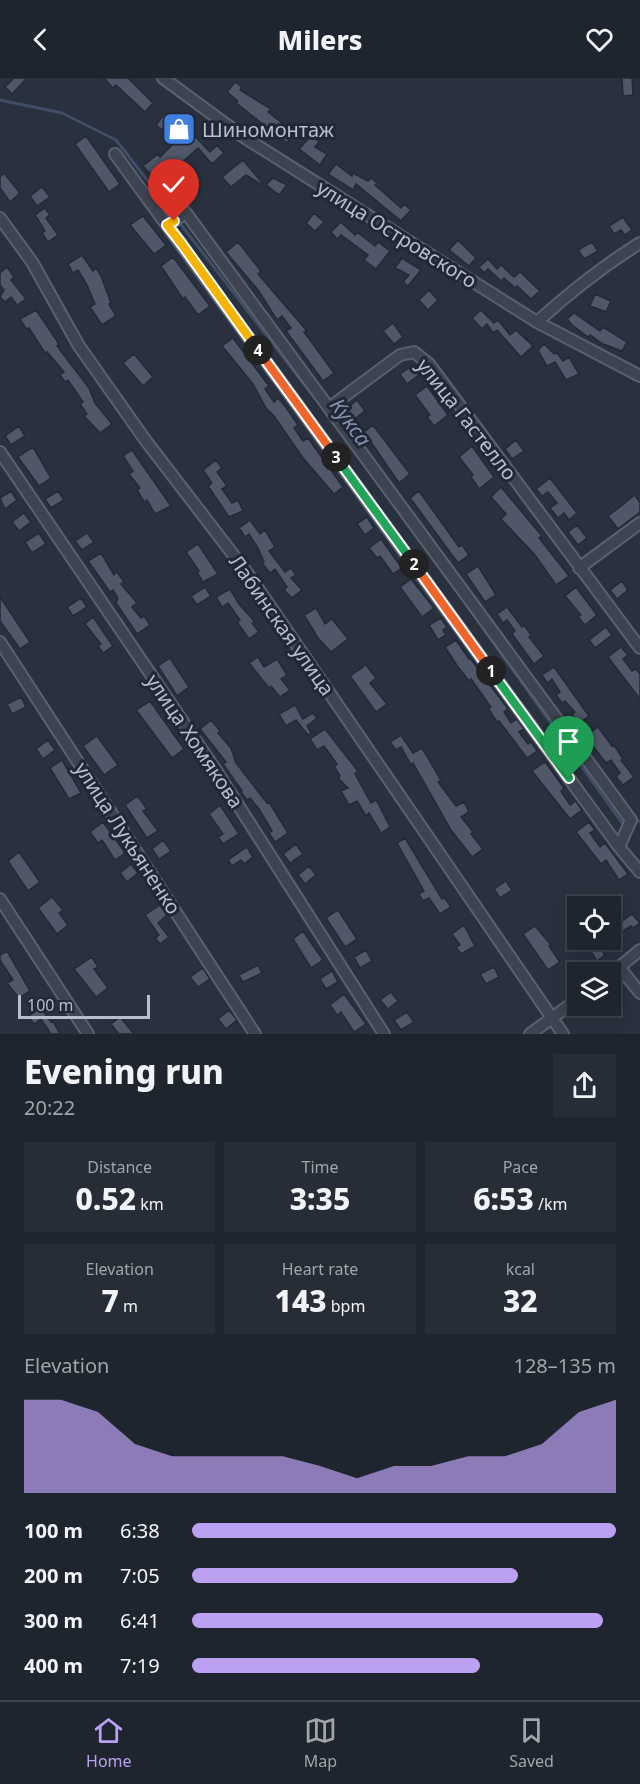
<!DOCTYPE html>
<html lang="en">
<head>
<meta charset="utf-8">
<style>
	:root { --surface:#1f252f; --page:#272d37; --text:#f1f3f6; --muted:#a1a5aa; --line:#3c424b; --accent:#bca0f2 }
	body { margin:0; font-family:"Noto Sans",sans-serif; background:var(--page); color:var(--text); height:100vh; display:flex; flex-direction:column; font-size:22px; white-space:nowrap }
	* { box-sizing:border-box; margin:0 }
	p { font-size:20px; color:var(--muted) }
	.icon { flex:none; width:33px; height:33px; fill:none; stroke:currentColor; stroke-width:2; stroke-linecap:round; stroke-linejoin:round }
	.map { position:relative; height:956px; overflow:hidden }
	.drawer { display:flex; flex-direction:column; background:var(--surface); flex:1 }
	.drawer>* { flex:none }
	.buttons { position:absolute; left:567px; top:818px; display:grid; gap:12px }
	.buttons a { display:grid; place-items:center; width:54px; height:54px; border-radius:0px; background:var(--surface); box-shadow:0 3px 15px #0003,0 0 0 2px var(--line); font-size:30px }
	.scale { position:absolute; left:18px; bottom:15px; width:132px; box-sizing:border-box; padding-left:6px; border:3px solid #b9beca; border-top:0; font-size:16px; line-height:21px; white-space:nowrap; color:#b9beca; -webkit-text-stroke:4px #212835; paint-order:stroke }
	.pin { position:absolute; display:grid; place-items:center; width:51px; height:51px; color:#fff; margin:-62px -26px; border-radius:50% 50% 50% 0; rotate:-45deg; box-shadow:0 0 6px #0007 }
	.pin .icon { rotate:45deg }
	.km { position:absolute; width:30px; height:30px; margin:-15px; border-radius:50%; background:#222; color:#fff; font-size:16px; line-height:30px; text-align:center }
	.round { display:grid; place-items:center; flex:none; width:63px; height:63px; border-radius:0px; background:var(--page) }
	.head { display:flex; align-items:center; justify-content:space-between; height:102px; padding:0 24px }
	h1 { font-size:33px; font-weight:800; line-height:45px }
	.metrics { display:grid; grid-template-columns:repeat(3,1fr); gap:9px; height:102px; padding:6px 24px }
	.metrics div { display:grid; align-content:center; border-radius:0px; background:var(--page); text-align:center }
	.metrics b { font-size:30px; font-weight:800 }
	.metrics small { font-size:16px; font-weight:400 }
	.metrics p { font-size:16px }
	.chart { height:168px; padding:12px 24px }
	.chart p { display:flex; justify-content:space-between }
	.chart svg { width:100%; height:108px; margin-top:6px; fill:var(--accent); opacity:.7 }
	ul { padding:0 24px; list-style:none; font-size:20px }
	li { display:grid; grid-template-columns:96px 72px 1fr; align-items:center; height:45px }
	li i { height:15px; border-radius:8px; background:var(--accent) }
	header { display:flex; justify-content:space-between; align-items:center; height:78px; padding:0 24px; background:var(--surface); font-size:27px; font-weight:800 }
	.tab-bar { display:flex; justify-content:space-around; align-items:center; height:84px; border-top:2px solid var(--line); background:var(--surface); font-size:16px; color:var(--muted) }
	.tab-bar a { display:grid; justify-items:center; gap:3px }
	.tab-bar .selected { color:var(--accent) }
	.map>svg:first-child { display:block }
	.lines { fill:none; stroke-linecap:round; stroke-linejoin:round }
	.stream { stroke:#404d67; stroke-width:3 }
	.building { fill:#4f5768; stroke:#232a37; stroke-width:1.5 }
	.minor-casing { stroke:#5a616d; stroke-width:14 }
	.minor { stroke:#3d4350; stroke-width:10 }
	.split-1-casing { stroke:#fff; stroke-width:12 }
	.split-2-casing { stroke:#fff; stroke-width:12 }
	.split-3-casing { stroke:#fff; stroke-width:12 }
	.split-4-casing { stroke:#fff; stroke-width:12 }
	.split-5-casing { stroke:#fff; stroke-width:12 }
	.split-6-casing { stroke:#fff; stroke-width:12 }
	.split-1 { stroke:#22a559; stroke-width:8 }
	.split-2 { stroke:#f0652b; stroke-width:8 }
	.split-3 { stroke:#22a559; stroke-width:8 }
	.split-4 { stroke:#f0652b; stroke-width:8 }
	.split-5 { stroke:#f5b400; stroke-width:8 }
	.split-6 { stroke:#f5b400; stroke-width:8 }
	.labels { text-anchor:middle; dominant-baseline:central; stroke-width:6; stroke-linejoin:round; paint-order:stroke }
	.poi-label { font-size:20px; fill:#b9beca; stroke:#212835; text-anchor:start }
	.street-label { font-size:20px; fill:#b9beca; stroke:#212835 }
	.water-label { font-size:21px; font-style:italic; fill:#8492ae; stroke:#212835 }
</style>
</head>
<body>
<header><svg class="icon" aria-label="back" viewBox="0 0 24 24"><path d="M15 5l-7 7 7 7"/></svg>Milers<svg class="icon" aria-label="heart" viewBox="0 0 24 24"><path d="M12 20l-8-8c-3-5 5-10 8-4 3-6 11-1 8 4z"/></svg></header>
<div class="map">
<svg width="640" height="956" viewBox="0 0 640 956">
	<rect width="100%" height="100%" fill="#29313f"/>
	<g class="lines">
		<path class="stream" d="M0,22l62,13 54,27 59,76
			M179,144l135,175
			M465,525l157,220 5,1
			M636,744l4,-1"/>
	</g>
	<path class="building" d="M14,0h13l-15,16 -7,-7z
		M104,0h24l25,25 -8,9 -29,-27 -3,3z
		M622,0h10l1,17 -10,1z
		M235,4l7,5 -2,3 31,19 -3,3 27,21 -8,10 -51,-40 2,-2 -11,-9z
		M165,35l23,16 22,23 7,-7 7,8 -12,11 -14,-16 -21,19 -6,-6 -18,16 -10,-11 15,-12 2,3 16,-16 -20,-16z
		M312,57l7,7 -4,5 12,7 -7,11 -21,-16z
		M86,58l34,48 -11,8 -34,-48z
		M243,82l20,24 -1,1 -16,-10 -15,12 -9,-10z
		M336,86l16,12 1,-3 15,8 3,-3 6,5 -2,2 26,23 3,-4 7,6 -10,11 -45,-37 -3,6 -25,-16z
		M4,95l16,20 -10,9 -10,-14v-11z
		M273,100l14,7 -8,10 -13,-10z
		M42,109l8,10 -13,9 -7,-10z
		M45,130l5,7 -4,3 12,17 -10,7 -6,-9 3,-2 -10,-16z
		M314,135l10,9 -9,9 -9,-8z
		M143,138l23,29 -12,9 -24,-29z
		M623,139l9,13 -7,5 -4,-5 -7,4 -5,-8z
		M341,144l14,13 2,-3 18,14 3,-4 12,9 -14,18 -12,-9 4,-5 -27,-20 -4,4 -6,-7z
		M458,162l18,18 -7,8 -20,-16z
		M238,164l23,29 -3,3 49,57 -3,1 30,41 -11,8 -37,-50 5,-3 -9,-12 -5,4 -19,-30 -32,-38z
		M592,164l6,9 -14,8 -6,-9z
		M82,177l11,16 3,-3 5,8 10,27 -2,1 7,12 -14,9 -12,-18 5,-3 -8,-19 -9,-15 -5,3 -5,-9z
		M173,179l37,49 -12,9 -13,-18 -2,2 -22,-33z
		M402,180l19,12 -13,16 -5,-4 6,-7 -14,-7z
		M488,181l9,10 4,-4 13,12 6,-5 20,19 -9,8 -14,-13 -2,2 -11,-10 -3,3 -13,-12 -4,4 -5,-6z
		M7,189l7,10 -3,3 15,19 -9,6 -6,-8 -6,5 -5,-5 4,-7 -4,-5v-12z
		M429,212l9,10 -10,10 -9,-10z
		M595,216l16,7 -5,11 -16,-6z
		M36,232l19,28 4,7 -2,1 32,42 6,15 17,21 -12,9 -16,-17 3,-2 -7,-10 3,-2 -15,-22 -3,2 -5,-7 4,-3 -17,-20 -2,1 -16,-25 -3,1 -6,-10z
		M481,232l13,13 4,-3 12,15 6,-5 17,16 -12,11 -24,-27 -4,3 -6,-9 -5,5 -10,-11z
		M574,235l26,18 3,-4 24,15 -5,9 -19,-7 -13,-9 -2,2 -16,-12 -5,-6z
		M393,245l10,14 -9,7 -11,-13z
		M233,260l36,48 -4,3 9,13 4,-4 7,8 13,19 -4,3 9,13 5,-3 35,49 -9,7 -31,-36 -29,-42 -8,-8 -13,-24 -31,-38z
		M544,266l10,10 3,-1 6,8 6,-4 10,17 -13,6 -11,-18 -8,4 -9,-16z
		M134,276l19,23 -10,9 -20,-23z
		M412,288l7,9 -12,9 -7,-10z
		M427,308l21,29 -14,11 -7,-9 3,-2 -15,-20z
		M357,322l8,11 -12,9 -8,-10z
		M373,347l37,49 -11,9 -35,-51z
		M19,348l6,10 -14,9 -6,-9z
		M516,362l8,11 -12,8 -7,-10z
		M472,368l22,31 -15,12 -8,-12 2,-2 -14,-18z
		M33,369l18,31 -12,8 -21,-29z
		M132,372l39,56 -16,8 -8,-14 -3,2 -7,-12 3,-2 -11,-14 4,-3 -10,-15z
		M216,382l6,8 -5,4 10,14 -5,3 10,14 6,-3 5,11 -14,6 -21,-31 4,-3 -9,-13z
		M550,400l27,35 -8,7 -5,-7 -6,5 -8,-10 7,-5 -9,-11 -6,4 -6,-7z
		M501,409l41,49 -3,2 30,38 -13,9 -21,-30 -34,-36 5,-5 -15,-17z
		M11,413l6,9 -12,9 -5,-11z
		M58,413l6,9 -13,8 -6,-9z
		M419,413l40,56 3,-2 7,10 -11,8 -48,-65z
		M635,417l5,8v9l-22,17 -10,-13z
		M24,435l7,9 -12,9 -7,-9z
		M367,439l7,11 -9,7 -8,-11z
		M250,442l10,14 5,-4 3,5 7,12 -6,4 16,21 6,-4 5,7 -5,3 11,12 -10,8 -8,-8 3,-3 -12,-18 -5,4 -8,-10 2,-1 -6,-14 -9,-14 -4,3 -6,-9z
		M577,447l10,13 -9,7 -10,-13z
		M39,455l7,11 -14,9 -7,-11z
		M87,455l7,9 -12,8 -7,-9z
		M381,461l21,29 -9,6 -13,-18 -3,2 -8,-10z
		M198,466l20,30 -15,8 -6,-10 2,-1 -13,-19z
		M101,475l13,22 3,-3 7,10 -3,2 16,19 -5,4 9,11 3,-2 6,9 -13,9 -21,-31 2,-5 -5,-8 -3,2 -22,-31z
		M478,488l18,29 -11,7 -19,-28z
		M411,501l23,29 -12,9 -22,-30z
		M622,503l6,9 -11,9 -7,-9z
		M205,509l6,9 -14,9 -6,-9z
		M576,509l21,28 -12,10 -7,-8 3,-2 -16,-19z
		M230,511l9,15 16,18 -3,1 7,9 -10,7 -7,-10 -5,-7 3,-2 -12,-17 -6,4 -6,-10z
		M0,519l30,45 -10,7 -20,-28z
		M81,520l6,9 -14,9 -6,-9z
		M507,529l15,20 2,-2 7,10 -2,2 15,19 -10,8 -22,-30 3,-3 -8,-11 -4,3 -6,-9z
		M316,530l9,16 7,-5 16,20 -17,13 -13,-14 -14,-23z
		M93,539l20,29 -10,7 -5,-7 3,-2 -16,-20z
		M441,540l6,9 -4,3 3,5 -8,5 -9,-15z
		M606,549l6,8 -17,13 -6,-8z
		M456,562l13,19 1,-1 38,51 -4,3 7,11 6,-4 7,10 -5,3 9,12 3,-2 6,9 -10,7 -28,-37 -2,1 -9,-14 3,-1 -20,-28 -2,2 -11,-14 -13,-20z
		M621,569l7,8 -5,4 9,12 4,-2 4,5v25l-32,-42z
		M258,579l6,10 13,-8 10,16 -6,4 9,11 -10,7 -9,-11 -2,2 -20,-25z
		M170,580l19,29 -12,9 -19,-30z
		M366,587l10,13 -6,5 17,21 -11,8 -26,-36z
		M554,589l35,49 -10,7 -7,-9 3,-2 -10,-11 -3,2 -6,-8 4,-3 -8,-13 -5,4 -5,-8z
		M21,619l5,10 -14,7 -5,-10z
		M150,623l34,48 -12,9 -36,-48z
		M295,627l8,14 10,-6 4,5 -10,8 4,7 -3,2 -12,-15 -10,6 -7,-12z
		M211,642l9,11 -2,2 13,15 5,15 31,40 2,-1 19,31 -13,9 -6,-9 3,-2 -13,-22 -9,-11 -3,2 -6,-8 1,-1 -19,-27 3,-2 -26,-33z
		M598,649l14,19 2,-1 9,14 -2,1 13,17 -11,8 -7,-8 4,-4 -9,-13 -5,3 -21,-27z
		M325,651l33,42 -3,3 16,29 5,-3 4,7 10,20 -9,6 -12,-20 -3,3 -9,-15 -8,4 -8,-14 7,-3 -10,-10 2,-2 -6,-10 3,-2 -13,-18 -7,4 -7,-11z
		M401,657l12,18 9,-5 19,32 -3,2 18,24 8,-4 5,10 -8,5 12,15 -2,2 12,15 -11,8 -21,-27 -38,-67 -2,2 -10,-18 -5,3 -6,-8z
		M97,658l21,29 -14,10 -21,-29z
		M48,662l7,10 -12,9 -7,-10z
		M62,682l19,33 -12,6 -19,-31z
		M543,685h3l18,25 -3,3 9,14 6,-4 6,9 -12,9 -38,-48z
		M136,719l3,1 8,11 -4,2 15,20 -11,7 -22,-33z
		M220,727l19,29 -16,10 -5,-7 5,-3 -14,-20z
		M103,744l21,29v3l-9,6 -13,-20 -4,3 -8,-11z
		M589,744l6,8 -5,3 10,14 5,-4 23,31 -9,6 -13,-20 -5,4 -25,-32z
		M405,760l37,61 3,-1 6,9 -11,7 -11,-16 -6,3 -4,-7 5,-3 -27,-48z
		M163,762l8,11 -12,8 -7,-10z
		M296,766l7,10 -13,9 -7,-9z
		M247,769l6,10 -9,7 -3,-4 -9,6 -4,-6z
		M19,774l21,30 -12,9 -20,-30z
		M131,786l7,9 -11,9 -7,-9z
		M309,788l7,9 -11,9 -7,-9z
		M506,803l6,9 -12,8 -6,-9z
		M52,819l11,13 -4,3 9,12 -11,9 -19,-26z
		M160,827l7,10 -9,8 11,14 -9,7 -5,-6 4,-3 -14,-20z
		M338,832l19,29 -12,8 -19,-29z
		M632,836l8,9 -7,5 -2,-2 -21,13v-14l6,-4 2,3z
		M464,847l11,21 -14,8 -5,-7 4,-2 -8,-11z
		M535,848l16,19 -2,1 11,16 -12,8 -25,-36z
		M303,853l20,29 -12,8 -18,-29z
		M606,861h8l3,4 -14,9 2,3 -8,6 -7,-11z
		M366,872l6,11 -12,7 -6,-11z
		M7,873l23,40 -11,7 -12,-15 6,-3 -13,-20v-5z
		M92,879l6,10 -4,2 14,19 -12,9 -22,-28z
		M258,887l4,8 -19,9 -4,-7z
		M494,889l5,10 -13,7 -6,-10z
		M203,890l7,11 -12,8 -8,-10z
		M332,893l6,11 -12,7 -6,-10z
		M391,914l7,9 -10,8 -8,-9z
		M344,916l22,30 -12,8 -13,-20 -4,3 -7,-10z
		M41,930l10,14 2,-1 7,13h-9l-10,-15 -7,5 -6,-8z
		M229,932l8,10 -11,9 -8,-10z
		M407,934l7,10 -13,8 -7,-10z
		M120,939l14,17h-15l-8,-10z"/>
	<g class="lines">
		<defs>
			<path id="minor" d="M163,0l79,58 295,186 103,54
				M115,76l504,693 21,25
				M0,140l32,44 47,84 67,95 102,133 315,460
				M167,147l19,-12 445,607 -12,27
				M537,244c32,-29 66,-56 103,-79
				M330,329l70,-52 14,-3 15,12 211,284
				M0,374l217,320 167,262
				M579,490l61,-45
				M0,564l255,392
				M0,821l88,135
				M620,890l20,25
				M610,897l30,-25
				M530,956l48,-35"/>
		</defs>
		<use href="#minor" class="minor-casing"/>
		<use href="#minor" class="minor"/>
	</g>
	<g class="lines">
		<defs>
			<path id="split-1" d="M491,593l78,107"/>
			<path id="split-2" d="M414,486l77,107"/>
			<path id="split-3" d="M336,379l78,107"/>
			<path id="split-4" d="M258,272l78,107"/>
			<path id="split-5" d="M181,165l77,107"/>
			<path id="split-6" d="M174,143l-7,4 14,18"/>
		</defs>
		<use href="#split-1" class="split-1-casing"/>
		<use href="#split-2" class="split-2-casing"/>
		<use href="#split-3" class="split-3-casing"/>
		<use href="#split-4" class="split-4-casing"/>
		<use href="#split-5" class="split-5-casing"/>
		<use href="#split-6" class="split-6-casing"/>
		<use href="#split-1" class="split-1"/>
		<use href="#split-2" class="split-2"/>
		<use href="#split-3" class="split-3"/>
		<use href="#split-4" class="split-4"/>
		<use href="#split-5" class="split-5"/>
		<use href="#split-6" class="split-6"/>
	</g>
	<defs>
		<symbol id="shop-square" viewBox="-11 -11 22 22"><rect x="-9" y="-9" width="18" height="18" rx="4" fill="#3f7fe0" stroke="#212835"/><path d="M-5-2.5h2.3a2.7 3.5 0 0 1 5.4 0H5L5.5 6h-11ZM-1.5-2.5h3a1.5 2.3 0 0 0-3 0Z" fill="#fff"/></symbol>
	</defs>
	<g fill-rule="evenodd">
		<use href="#shop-square" x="160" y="32" width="38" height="38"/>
	</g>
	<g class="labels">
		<g class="poi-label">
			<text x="202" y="51">Шиномонтаж</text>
		</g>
		<g class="street-label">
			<text transform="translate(397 156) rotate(32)">улица Островского</text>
			<text transform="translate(467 341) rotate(52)">улица Гастелло</text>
			<text transform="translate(282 547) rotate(55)">Лабинская улица</text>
			<text transform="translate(195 663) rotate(56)">улица Хомякова</text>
			<text transform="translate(128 760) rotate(57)">улица Лукьяненко</text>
		</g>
		<g class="water-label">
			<text transform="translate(351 344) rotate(54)">Кукса</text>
		</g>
	</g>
</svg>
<div class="buttons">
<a><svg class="icon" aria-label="locate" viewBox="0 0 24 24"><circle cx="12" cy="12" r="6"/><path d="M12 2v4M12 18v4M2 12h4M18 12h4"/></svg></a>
<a><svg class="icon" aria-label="layers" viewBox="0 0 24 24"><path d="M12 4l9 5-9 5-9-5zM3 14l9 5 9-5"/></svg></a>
</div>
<div class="scale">100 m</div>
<div class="pin" style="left:569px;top:700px;background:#1e9e55"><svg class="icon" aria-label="arrive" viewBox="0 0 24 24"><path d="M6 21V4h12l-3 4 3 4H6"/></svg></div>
<div class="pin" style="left:174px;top:143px;background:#d93025"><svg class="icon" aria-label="check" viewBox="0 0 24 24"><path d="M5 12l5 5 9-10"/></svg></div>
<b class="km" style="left:491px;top:593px">1</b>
<b class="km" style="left:414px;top:486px">2</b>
<b class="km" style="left:336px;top:379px">3</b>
<b class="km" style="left:258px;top:272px">4</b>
</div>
<section class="drawer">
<div class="head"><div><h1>Evening run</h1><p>20:22</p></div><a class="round"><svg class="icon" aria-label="share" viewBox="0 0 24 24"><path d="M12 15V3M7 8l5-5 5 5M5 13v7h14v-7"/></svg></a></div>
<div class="metrics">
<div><p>Distance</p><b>0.52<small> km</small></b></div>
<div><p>Time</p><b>3:35</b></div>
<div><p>Pace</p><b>6:53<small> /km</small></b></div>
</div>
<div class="metrics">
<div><p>Elevation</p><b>7<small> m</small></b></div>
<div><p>Heart rate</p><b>143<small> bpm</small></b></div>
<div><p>kcal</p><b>32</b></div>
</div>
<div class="chart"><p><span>Elevation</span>128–135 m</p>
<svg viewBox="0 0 160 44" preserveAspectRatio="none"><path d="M0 44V6L10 6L20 11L30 24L40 29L50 29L60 29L70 29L80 33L90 38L100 33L110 33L120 29L130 29L140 24L150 11L160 6V44z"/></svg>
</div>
<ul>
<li><b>100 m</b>6:38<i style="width:100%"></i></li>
<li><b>200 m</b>7:05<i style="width:77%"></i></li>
<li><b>300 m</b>6:41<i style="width:97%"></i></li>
<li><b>400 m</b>7:19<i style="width:68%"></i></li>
</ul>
</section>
<nav class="tab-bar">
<a class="selected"><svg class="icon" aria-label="home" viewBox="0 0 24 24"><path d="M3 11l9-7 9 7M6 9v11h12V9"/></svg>Home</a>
<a><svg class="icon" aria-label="map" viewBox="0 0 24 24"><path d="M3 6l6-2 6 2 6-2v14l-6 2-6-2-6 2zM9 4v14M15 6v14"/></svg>Map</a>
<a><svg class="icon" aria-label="saved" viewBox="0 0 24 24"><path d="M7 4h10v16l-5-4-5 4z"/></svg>Saved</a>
</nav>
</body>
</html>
